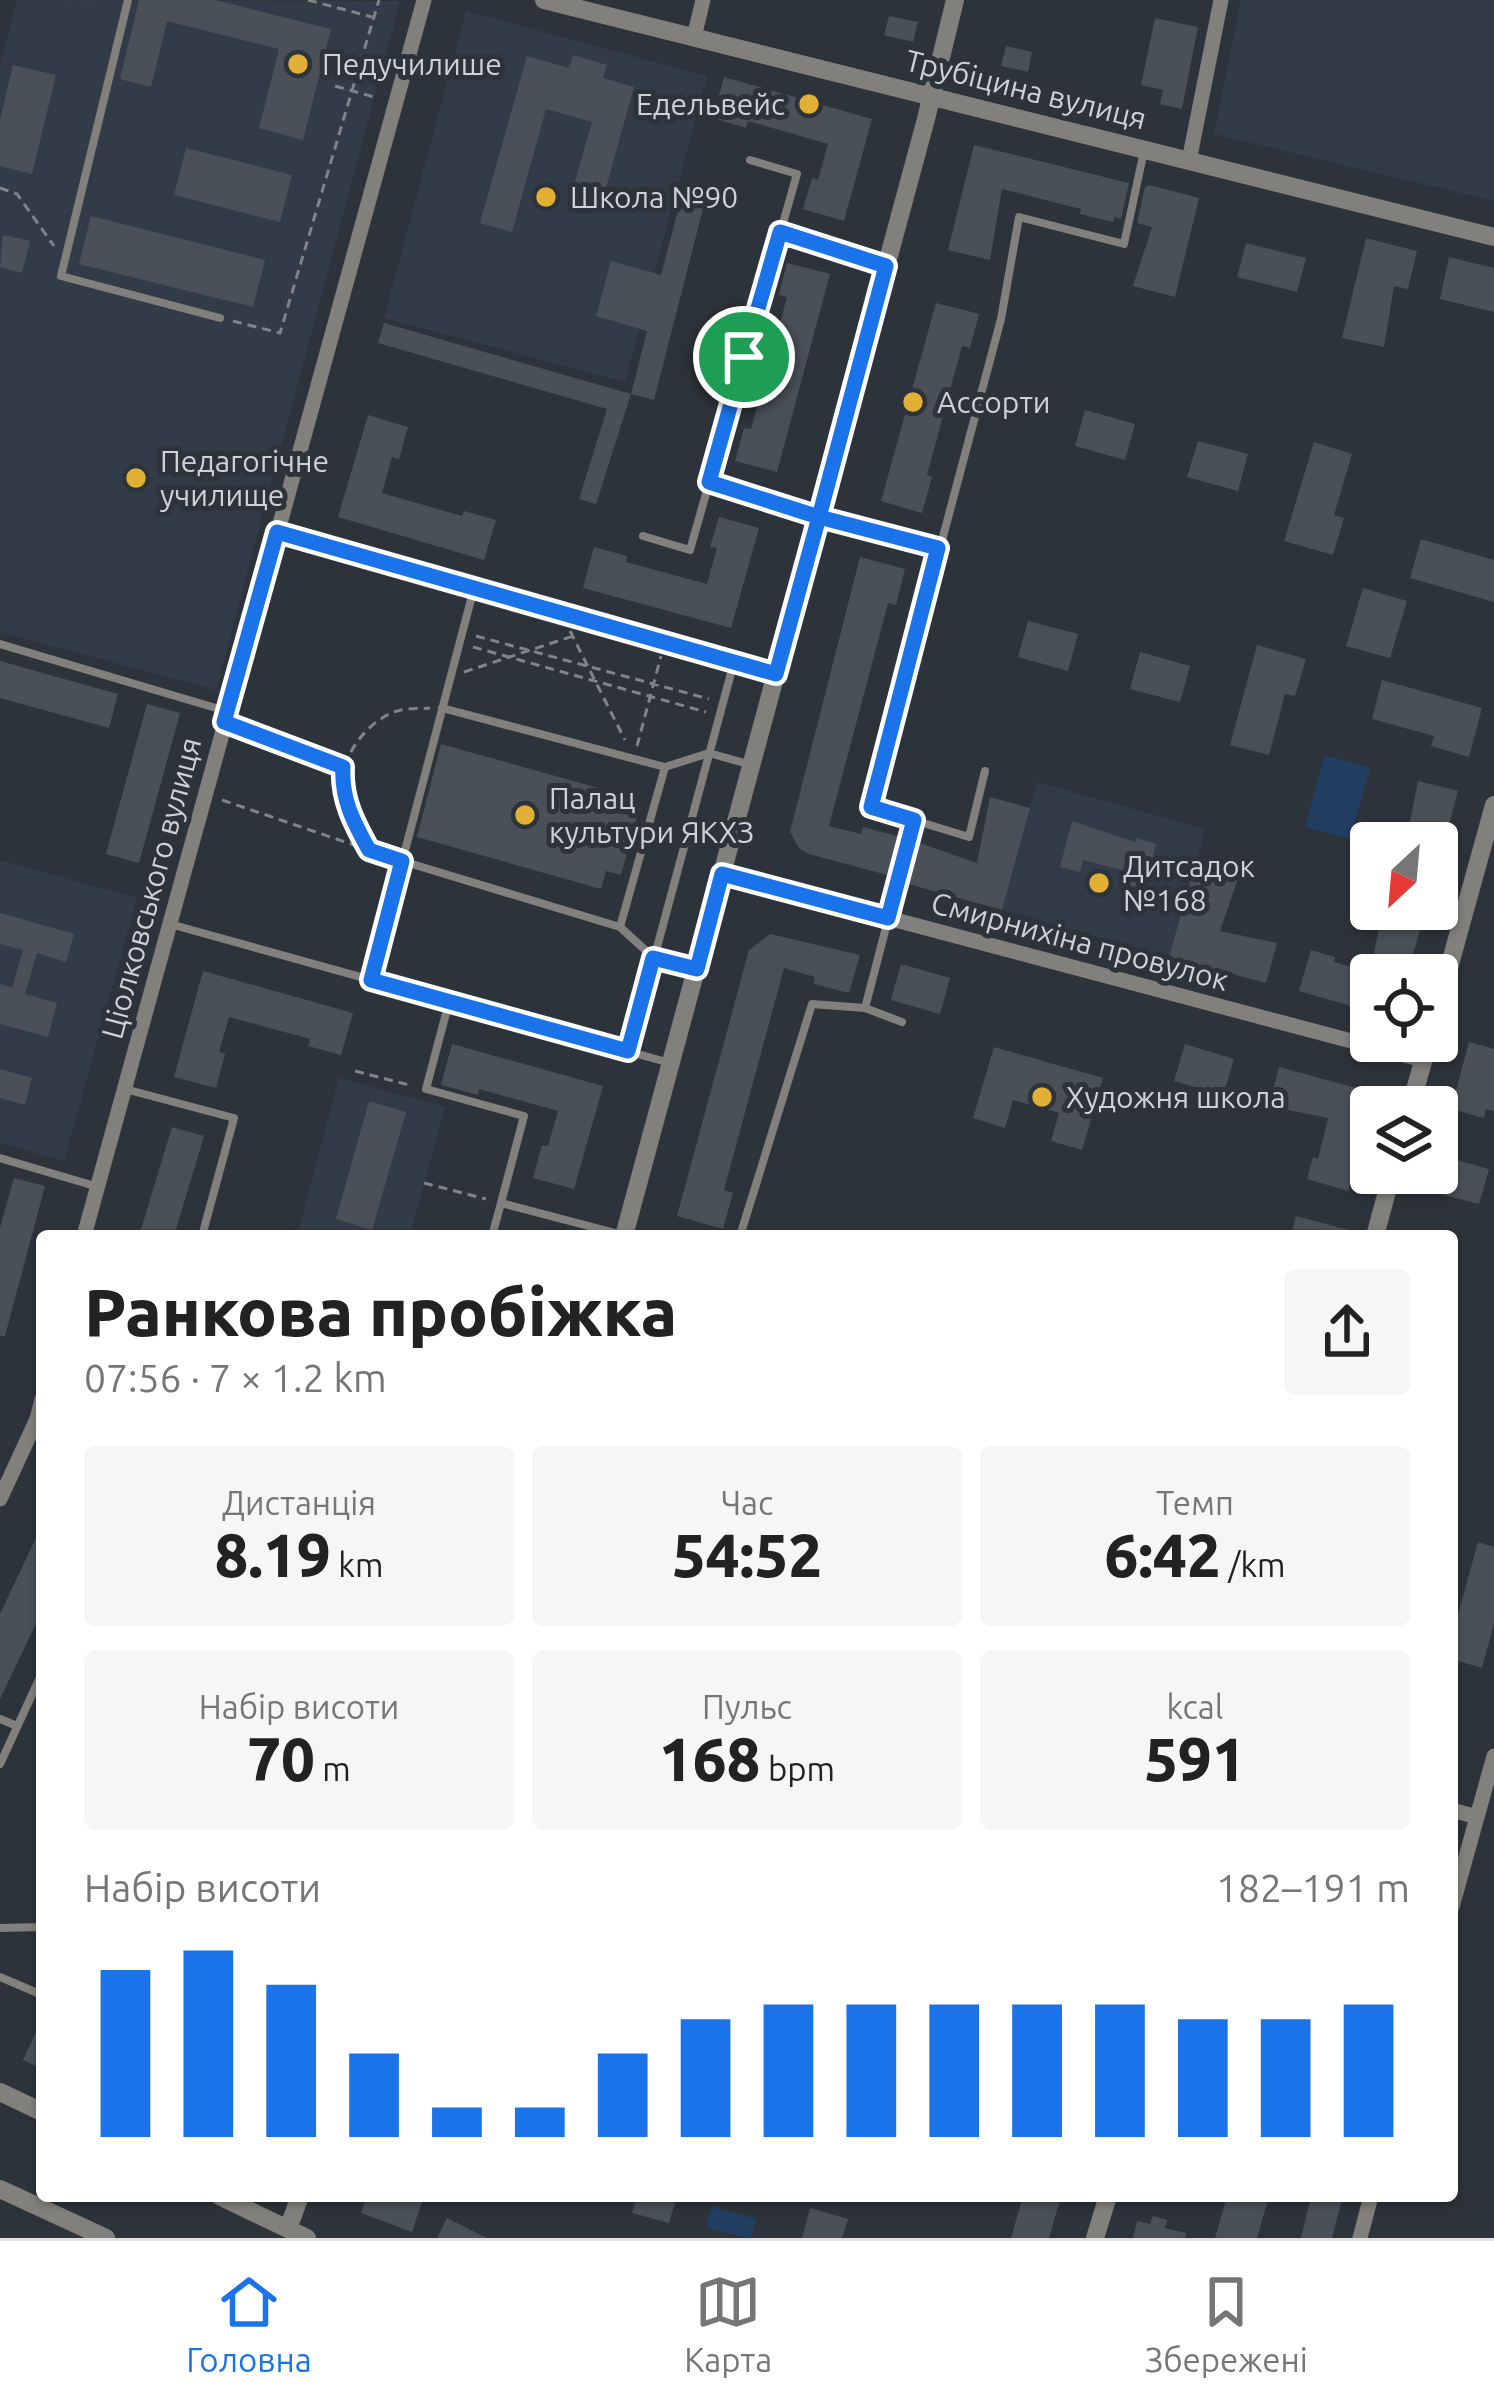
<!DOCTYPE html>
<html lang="uk">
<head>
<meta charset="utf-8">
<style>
	:root { --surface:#fff; --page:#f6f6f6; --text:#222; --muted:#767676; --line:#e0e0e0; --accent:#1a73e8 }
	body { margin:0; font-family:Ubuntu,sans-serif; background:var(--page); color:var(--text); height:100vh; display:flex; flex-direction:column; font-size:45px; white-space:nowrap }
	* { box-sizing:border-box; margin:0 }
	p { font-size:39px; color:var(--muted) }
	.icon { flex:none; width:66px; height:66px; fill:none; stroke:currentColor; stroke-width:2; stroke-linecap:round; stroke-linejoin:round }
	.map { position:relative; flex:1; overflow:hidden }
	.side { position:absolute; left:36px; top:1230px; width:1422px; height:972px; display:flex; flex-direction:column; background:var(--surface); border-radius:12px; box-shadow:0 3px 9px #0004 }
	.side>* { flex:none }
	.needle { width:78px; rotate:206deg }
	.tools { position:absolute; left:1350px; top:822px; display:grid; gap:24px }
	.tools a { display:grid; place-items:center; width:108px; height:108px; border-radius:12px; background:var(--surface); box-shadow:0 3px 9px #0004; font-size:60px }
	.pin { position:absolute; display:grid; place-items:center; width:102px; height:102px; color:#fff; margin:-51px; border:6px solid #fff; border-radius:50%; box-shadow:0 3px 12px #0007 }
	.round { display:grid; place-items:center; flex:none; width:126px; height:126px; border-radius:12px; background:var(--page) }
	.headline { display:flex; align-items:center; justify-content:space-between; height:204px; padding:0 48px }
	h1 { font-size:66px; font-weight:800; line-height:90px }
	.metrics { display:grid; grid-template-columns:repeat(3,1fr); gap:18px; height:204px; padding:12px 48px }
	.metrics div { display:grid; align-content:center; border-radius:12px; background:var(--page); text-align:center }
	.metrics b { font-size:60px; font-weight:800 }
	.metrics small { font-size:33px; font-weight:400 }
	.metrics p { font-size:33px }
	.chart { height:336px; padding:24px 48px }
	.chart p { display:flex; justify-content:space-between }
	.chart svg { width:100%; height:216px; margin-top:12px; stroke:var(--accent); stroke-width:6 }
	.tab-bar { display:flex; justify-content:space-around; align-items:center; height:168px; border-top:3px solid var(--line); background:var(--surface); font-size:33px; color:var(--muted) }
	.tab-bar a { display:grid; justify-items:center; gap:6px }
	.tab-bar .selected { color:var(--accent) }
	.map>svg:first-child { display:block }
	.built { fill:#323b48 }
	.green { fill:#213e63 }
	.building { fill:#4a5058 }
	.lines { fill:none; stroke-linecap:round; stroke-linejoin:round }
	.path { stroke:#80848a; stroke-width:3; stroke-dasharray:9 6; stroke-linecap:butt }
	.service { stroke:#82807c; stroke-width:8 }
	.minor { stroke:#82807c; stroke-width:15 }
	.tertiary { stroke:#82807c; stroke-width:18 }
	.route-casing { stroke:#fff; stroke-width:24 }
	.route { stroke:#1a73e8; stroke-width:15 }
	.poi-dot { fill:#e1af34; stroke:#2d333a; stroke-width:4.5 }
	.labels { text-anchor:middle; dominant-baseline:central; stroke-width:10; stroke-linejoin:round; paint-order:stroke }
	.poi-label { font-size:30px; fill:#ced1d6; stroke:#2d333a; text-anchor:start }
	.street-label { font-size:30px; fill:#ced1d6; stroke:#2d333a }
</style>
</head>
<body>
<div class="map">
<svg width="1494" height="2238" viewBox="0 0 1494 2238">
	<rect width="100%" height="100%" fill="#2d333a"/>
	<path class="built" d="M17,0l383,1 -184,689 -216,-58v-567z
		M1241,0h253v201l-280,-67z
		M466,11l241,65 -82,306 -241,-64z
		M1037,782l168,47 -36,128 -167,-47z
		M0,860l137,38 -73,263 -64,-18z
		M339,1078l106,29 -35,129h-113z"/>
	<path class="green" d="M1325,755l45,13 -20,71 -45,-12z
		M712,2206l44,13 -5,19 -45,-10z"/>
	<path class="building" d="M139,0h76l116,29 -28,111 -44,-12 20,-79 -112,-28 -16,66 -31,-8z
		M889,16l29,6 -5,20 -29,-7z
		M1155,18l43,9 -16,82 -22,-5 3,-14 -22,-5z
		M1006,46l26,6 -4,20 -27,-6z
		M573,55l34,10 -4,13 31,9 -35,126 -31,-8 24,-83 -46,-13 -34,123 -32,-9 47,-167 42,12z
		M13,65l43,10 -24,99 -32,-8v-46z
		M724,77l148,42 -28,102 -41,-12 9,-31 6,2 10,-36 -80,-23 -2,7 -33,-10z
		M974,145l155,38 -8,36 -6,-2 -2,5 -33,-8 1,-5 -79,-20 -12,71 -42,-10z
		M186,148l106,27 -12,47 -106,-27z
		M1149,185l50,13 -24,99 -42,-11 19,-59 -15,-4 8,-36z
		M683,191l23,6 -52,203 -23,-6 16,-63 -51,-15 15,-55 50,14z
		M91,216l174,44 -12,47 -174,-43z
		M3,235l27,6 -8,32 -22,-6z
		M1366,238l51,13 -9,38 -14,-3 -10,61 -42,-9z
		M1246,243l60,15 -9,34 -60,-15z
		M1449,257l45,11v44l-54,-13z
		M787,263l43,11 -53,198 -42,-11 9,-33 7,1 36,-132 -8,-2z
		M936,303l43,11 -9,34 -8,-2 -35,129 5,2 -10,36 -41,-12z
		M384,323l247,71 -35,110 -17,-5 28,-90 -229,-66z
		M1085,410l50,14 -10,36 -50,-14z
		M368,415l40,12 -9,32 -7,-2 -10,36 80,23 2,-5 32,9 -12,40 -146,-43z
		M1198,441l50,13 -10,37 -51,-14z
		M1314,442l38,12 -18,61 10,3 -11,37 -49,-14z
		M719,517l40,11 -28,100 -148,-40 11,-41 33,9 -1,6 81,22 10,-36 -7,-1z
		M1421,539l73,21v42l-84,-24z
		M860,557l45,12 -9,36 -8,-2 -59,223 32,8 2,-7 38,10 -10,39 -82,-22 -10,-6 -9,-16z
		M1363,588l44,13 -17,57 -44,-12z
		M1028,621l50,13 -10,37 -50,-14z
		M1257,645l49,14 -11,37 -10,-2 -16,61 -39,-10z
		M1140,652l50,14 -10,36 -50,-13z
		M0,661l118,33 -9,34 -109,-30z
		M1382,680l100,28 -13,49 -38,-11 3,-10 -62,-17z
		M147,704l33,9 -41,150 -33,-9z
		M441,744l186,52 -5,17 15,4 -16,58 -15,-4 -5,18 -184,-52z
		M1418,781l40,10 -14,52h-38z
		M990,797l40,11 -28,102 -94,-26 9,-42 60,21z
		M1072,821l63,21 1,-4 20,6 -12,46 -21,-6 3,-13 -43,-11 -3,12 -20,-5z
		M1197,857l44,13 -21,61 57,12 -11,40 -97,-26z
		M1383,909l40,11 -16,55h-36v37l-72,-21 12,-41 24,7 -1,5 36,10z
		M0,913l74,21 -8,28 -29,-9 -12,41 32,9 -9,34 -48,-13v-40l12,4 11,-38 -23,-6z
		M770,934l90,21 -11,38 -35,-9 1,-7 -31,-9 -60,222 9,3 -10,36 -46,-13 72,-266z
		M901,964l49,14 -10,36 -49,-14z
		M203,971l150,42 -12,42 -33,-9 2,-7 -81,-22 -10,35 6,2 -9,34 -42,-11z
		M1469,1042l25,7v62l-8,-2 -2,9 -33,-9z
		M452,1044l151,42 -29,103 -41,-11 9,-33 6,1 10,-35 -79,-22 -1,6 -37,-10z
		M1185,1044l49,15 -11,36 -49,-14z
		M994,1047l109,31 -21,72 -31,-9 8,-28 -46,-13 -8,28 -32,-10z
		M1279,1067l96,26 -27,98 -41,-12 6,-22 5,2 10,-41 -59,-12z
		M0,1069l32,9 -7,27 -25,-7z
		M369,1101l37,11 -34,118 -36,-11z
		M172,1127l32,9 -30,100h-35z
		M1442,1156l47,13 -10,35 -47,-12z
		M14,1178l31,8 -40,150h-5v-108z
		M1296,1216l57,15 -1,5h-61z
		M42,1525v86l-42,88v-85z
		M1478,1542l16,5v77l-12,44 -30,-9v-23z
		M42,2019v50l-19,-9z
		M367,2196h57l-12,36 -51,-19z
		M637,2196h40l-8,27 -37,-10z
		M1023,2196h38l-12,42h-38z
		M1227,2196h42l-12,42h-42z
		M1311,2196h32l-11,42h-31z
		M810,2208l38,11 -6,19h-40z
		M1153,2216l14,4 -2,8 21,5 -1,5h-52l4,-17 13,3z
		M447,2218l40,20h-50z"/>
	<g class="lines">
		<path class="path" d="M308,0l64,17
			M335,86l39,11
			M0,188l17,6 37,52
			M233,321l47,12 99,-333
			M570,631l55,109
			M476,636l233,63
			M473,647l233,65
			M464,672l109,-36
			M244,730l98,37
			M637,746l24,-90
			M222,800l167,57
			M369,850c-11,-20 -23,-39 -26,-62 -5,-31 28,-72 58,-78 9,-2 20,-1 29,-2
			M355,1071l58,15
			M424,1183l62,16"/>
		<path class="service" d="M128,0l-67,276 159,42
			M780,233l105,32
			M709,482l229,66
			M277,532l498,141
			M643,536l47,14 107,-376 -47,-14
			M0,644l226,67
			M442,708l223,59 44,-14 39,11
			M985,771l-16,66 -98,-30 130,-488 18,-102 105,27 20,-93
			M402,861l218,66 34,31 41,11
			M170,924l500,139
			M620,927l45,-160
			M371,980l103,-392
			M449,1002l-23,87 98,27 -23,87
			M865,1008l49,-188
			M629,1051l105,-389
			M125,1089l109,29 -32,118
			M0,1158l95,28
			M492,1236l9,-33 122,32
			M740,1236l72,-232 53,4 37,14
			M0,1719l17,7
			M0,1764l42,-91
			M0,1928l42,-1
			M0,1977l42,18"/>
		<path class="minor" d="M694,37l9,-37
			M1189,161l32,-161
			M722,874l701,186
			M84,1236l340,-1236
			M0,1499l37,-80 5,-20
			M1452,1810l25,7
			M1452,1907l42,-151
			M1360,2238l11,-42"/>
		<path class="tertiary" d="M544,0l950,237
			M1437,1011l57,-206
			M1410,1107l19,-66
			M624,1236l302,-1117 29,-119
			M1375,1236l17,-63
			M0,2092l42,20
			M0,2189l106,49
			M219,2196l88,42
			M288,2229l12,-33
			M1095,2238l13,-42"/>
	</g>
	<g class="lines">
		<defs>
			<path id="route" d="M744,357l-35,125 110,35 -43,157 -499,-142 -53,190 119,45c-2,32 11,56 26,83l33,11 -31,119 257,71 25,-93 44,11 25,-95 166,44 26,-98 -43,-13 67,-259 -119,-31 67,-251 -106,-34 -36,125"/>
		</defs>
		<use href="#route" class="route-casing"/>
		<use href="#route" class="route"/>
	</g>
	<g class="poi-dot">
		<circle cx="298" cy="64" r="12"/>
		<circle cx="809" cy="104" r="12"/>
		<circle cx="546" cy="197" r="12"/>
		<circle cx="913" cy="402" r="12"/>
		<circle cx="136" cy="478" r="12"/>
		<circle cx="525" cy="815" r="12"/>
		<circle cx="1099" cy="883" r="12"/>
		<circle cx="1042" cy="1097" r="12"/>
	</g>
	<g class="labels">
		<g class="poi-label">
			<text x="322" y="64">Педучилише</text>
			<text x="785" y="104" text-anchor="end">Едельвейс</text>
			<text x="570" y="197">Школа №90</text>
			<text x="937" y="402">Ассорти</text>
			<text x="160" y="461">Педагогічне<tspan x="160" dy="34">училище</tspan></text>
			<text x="549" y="798">Палац<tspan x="549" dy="34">культури ЯКХЗ</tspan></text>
			<text x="1123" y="866">Дитсадок<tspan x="1123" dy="34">№168</tspan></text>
			<text x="1066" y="1097">Художня школа</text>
		</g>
		<g class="street-label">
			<text transform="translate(1026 89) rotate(14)">Трубіцина вулиця</text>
			<text transform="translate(151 888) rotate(-75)">Ціолковського вулиця</text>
			<text transform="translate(1080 941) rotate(15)">Смирнихіна провулок</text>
		</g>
	</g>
</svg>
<div class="tools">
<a><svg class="needle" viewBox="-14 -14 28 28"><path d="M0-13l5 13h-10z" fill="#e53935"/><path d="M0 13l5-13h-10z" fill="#767676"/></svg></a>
<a><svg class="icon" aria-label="locate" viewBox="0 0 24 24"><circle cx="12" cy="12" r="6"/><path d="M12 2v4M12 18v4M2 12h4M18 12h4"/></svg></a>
<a><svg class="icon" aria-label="layers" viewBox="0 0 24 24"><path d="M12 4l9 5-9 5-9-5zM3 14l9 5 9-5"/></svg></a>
</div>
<div class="pin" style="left:744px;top:357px;background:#1e9e55"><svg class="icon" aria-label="arrive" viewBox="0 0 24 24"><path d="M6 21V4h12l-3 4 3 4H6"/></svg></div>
<section class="side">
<div class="headline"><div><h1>Ранкова пробіжка</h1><p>07:56 · 7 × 1.2 km</p></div><a class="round"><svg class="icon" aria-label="share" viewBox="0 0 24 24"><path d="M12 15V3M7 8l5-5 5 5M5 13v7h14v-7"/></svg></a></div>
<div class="metrics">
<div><p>Дистанція</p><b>8.19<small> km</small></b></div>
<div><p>Час</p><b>54:52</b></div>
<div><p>Темп</p><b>6:42<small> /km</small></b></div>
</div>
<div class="metrics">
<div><p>Набір висоти</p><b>70<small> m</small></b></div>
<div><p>Пульс</p><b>168<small> bpm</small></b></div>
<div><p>kcal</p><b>591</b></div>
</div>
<div class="chart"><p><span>Набір висоти</span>182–191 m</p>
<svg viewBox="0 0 160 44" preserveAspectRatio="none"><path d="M5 44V10M15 44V6M25 44V13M35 44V27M45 44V38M55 44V38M65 44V27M75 44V20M85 44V17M95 44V17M105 44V17M115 44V17M125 44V17M135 44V20M145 44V20M155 44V17"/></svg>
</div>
</section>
</div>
<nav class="tab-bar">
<a class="selected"><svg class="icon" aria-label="home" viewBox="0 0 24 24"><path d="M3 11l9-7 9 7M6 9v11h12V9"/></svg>Головна</a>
<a><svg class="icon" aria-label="map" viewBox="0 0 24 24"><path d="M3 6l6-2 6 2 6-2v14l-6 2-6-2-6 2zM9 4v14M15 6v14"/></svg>Карта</a>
<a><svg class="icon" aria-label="saved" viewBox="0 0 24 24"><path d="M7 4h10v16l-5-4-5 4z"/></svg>Збережені</a>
</nav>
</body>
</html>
